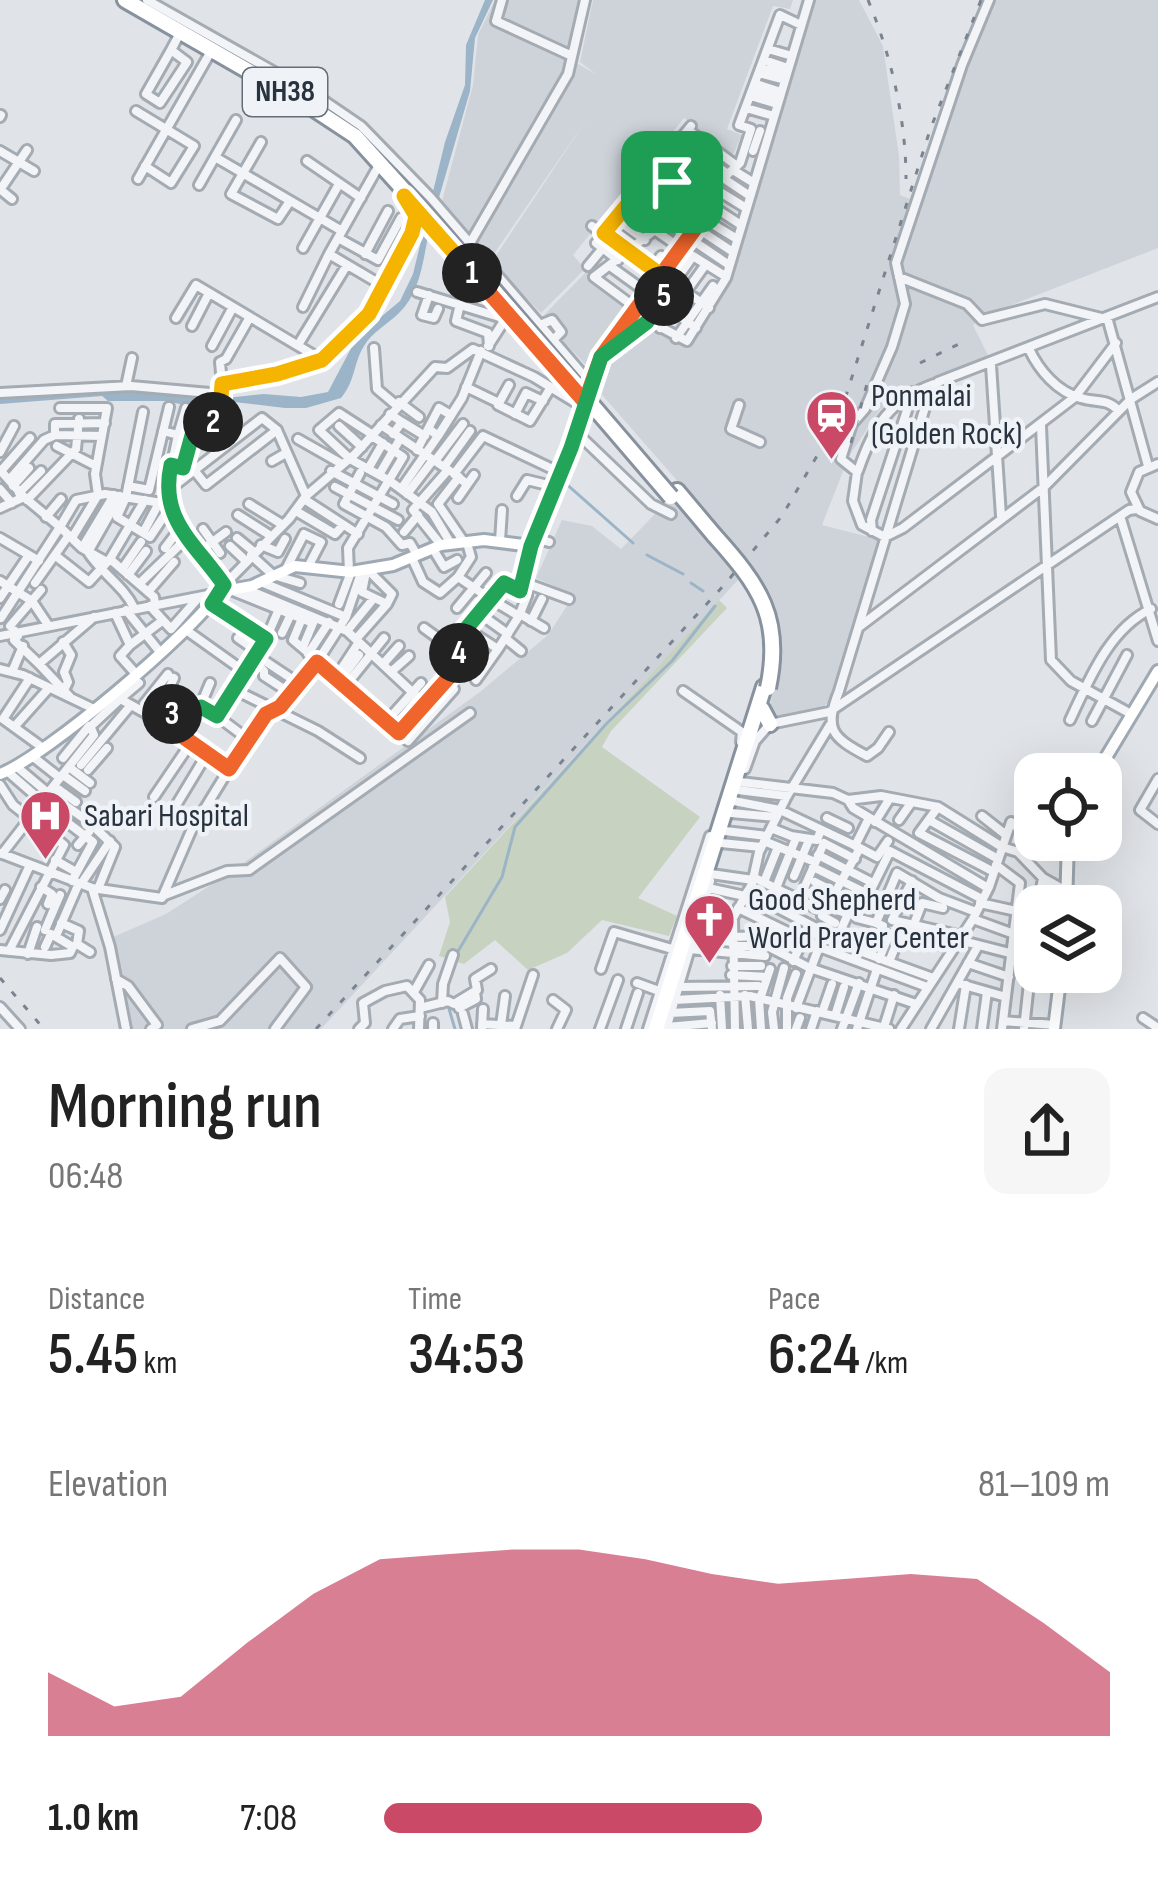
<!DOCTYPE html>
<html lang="en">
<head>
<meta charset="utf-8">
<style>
	:root { --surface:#fff; --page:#f6f6f6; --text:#222; --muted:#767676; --accent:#c94966 }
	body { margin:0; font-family:"Sofia Sans Condensed",sans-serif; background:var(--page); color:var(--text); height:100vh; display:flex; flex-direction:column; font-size:45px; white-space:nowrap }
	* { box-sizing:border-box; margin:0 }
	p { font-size:39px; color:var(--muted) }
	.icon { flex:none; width:66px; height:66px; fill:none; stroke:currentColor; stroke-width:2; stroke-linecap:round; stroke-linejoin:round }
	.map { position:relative; height:1029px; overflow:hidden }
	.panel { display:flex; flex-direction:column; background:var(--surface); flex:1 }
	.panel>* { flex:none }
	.tools { position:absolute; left:1014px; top:753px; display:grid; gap:24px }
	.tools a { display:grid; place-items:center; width:108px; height:108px; border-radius:24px; background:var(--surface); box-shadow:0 12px 48px #0002; font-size:60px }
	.pin { position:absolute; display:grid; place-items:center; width:102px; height:102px; color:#fff; margin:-51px; border-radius:24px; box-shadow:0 6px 18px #0006 }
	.km { position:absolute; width:60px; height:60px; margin:-30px; border-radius:50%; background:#222; color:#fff; font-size:33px; line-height:60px; text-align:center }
	.round { display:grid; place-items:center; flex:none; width:126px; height:126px; border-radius:24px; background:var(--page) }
	.summary { display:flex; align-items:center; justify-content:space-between; height:204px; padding:0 48px }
	h1 { font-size:66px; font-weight:600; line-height:90px }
	.metrics { display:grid; grid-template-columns:repeat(3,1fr); gap:18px; height:204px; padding:12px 48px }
	.metrics div { display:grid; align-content:center }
	.metrics b { font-size:60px; font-weight:600 }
	.metrics small { font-size:33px; font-weight:400 }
	.metrics p { font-size:33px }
	.chart { height:336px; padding:24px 48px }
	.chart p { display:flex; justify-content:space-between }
	.chart svg { width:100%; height:216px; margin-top:12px; fill:var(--accent); opacity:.7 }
	ul { padding:0 48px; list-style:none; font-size:39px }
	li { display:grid; grid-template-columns:192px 144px 1fr; align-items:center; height:90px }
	li i { height:30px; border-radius:15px; background:var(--accent) }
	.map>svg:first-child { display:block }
	.built { fill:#ced3da }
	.green { fill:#c7d2c1 }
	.water { fill:#9cb4c7 }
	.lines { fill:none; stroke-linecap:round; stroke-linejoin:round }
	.stream { stroke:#9cb4c7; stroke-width:3 }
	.minor-casing { stroke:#a5abb2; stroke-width:14 }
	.major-casing { stroke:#9fa9b3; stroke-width:16 }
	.highway-casing { stroke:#88929e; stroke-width:20 }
	.minor { stroke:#f2f4f7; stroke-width:8 }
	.major { stroke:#fff; stroke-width:10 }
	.highway { stroke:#fff; stroke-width:14 }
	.rail { stroke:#7a8491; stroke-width:3; stroke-dasharray:6 12; stroke-linecap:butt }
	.highway-bridge-casing { stroke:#88929e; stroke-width:20; stroke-linecap:butt }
	.highway-bridge { stroke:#fff; stroke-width:14 }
	.split-1-casing { stroke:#fff; stroke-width:24 }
	.split-2-casing { stroke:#fff; stroke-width:24 }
	.split-3-casing { stroke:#fff; stroke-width:24 }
	.split-4-casing { stroke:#fff; stroke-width:24 }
	.split-5-casing { stroke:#fff; stroke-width:24 }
	.split-6-casing { stroke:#fff; stroke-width:24 }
	.split-1 { stroke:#f0652b; stroke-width:15 }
	.split-2 { stroke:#f5b400; stroke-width:15 }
	.split-3 { stroke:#22a559; stroke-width:15 }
	.split-4 { stroke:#f0652b; stroke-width:15 }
	.split-5 { stroke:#22a559; stroke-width:15 }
	.split-6 { stroke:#f5b400; stroke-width:15 }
	.labels { text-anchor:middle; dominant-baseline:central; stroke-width:9; stroke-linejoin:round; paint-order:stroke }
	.shield { fill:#eff2f6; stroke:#646c76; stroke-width:3 }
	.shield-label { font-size:30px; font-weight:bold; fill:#29333f }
	.poi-label { font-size:33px; fill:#29333f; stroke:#eff2f6; text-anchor:start }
</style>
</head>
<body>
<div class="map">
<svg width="1158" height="1029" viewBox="0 0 1158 1029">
	<rect width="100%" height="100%" fill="#e0e4e8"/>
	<path class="built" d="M495,0h95l-14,63 20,11 -16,-12 13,-62h200l-3,9 -17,-3 -46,123 15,6 -9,20 -49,-37 -111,137 12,14 -44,44 -50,-50 98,-147 -100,145 -47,-60 31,-116 5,-50z
		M813,0h46l24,46 16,110 1,39 15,6 56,-154 22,-47h165v248l-175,68 -10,9 17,34 -86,31 -25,21 -30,45 -27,69 59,15 -50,160 -14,13 -49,3 10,-50 -1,-52 -26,-48 -430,463h-189l-21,-91 55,-24 65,-42 249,-180 68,-57 26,-40 -38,-17 26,-58 30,6 29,23 34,-35 32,-22 -90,-103 9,-33 37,-30 39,20 6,-1 38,-57z
		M587,271l46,37 -41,63 -32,-33 4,-8 -6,-12 -14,-3z"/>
	<path class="green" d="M719,600l8,8 -116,123 -9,16 98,70 -62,81 39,18 -8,20 -67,-16 -35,33 -39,17 -33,-30 -31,24 -25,-8 11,-34 -5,-25z"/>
	<path class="water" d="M485,0h8l-18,38 -5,53 -41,141c-6,27 -8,60 -30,81 -12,12 -26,18 -35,33 -11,18 -8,33 -23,52l-35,10h-21l-51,-6 -44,4 -25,-5h-57l-6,-5 -102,8v-9l137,-6 89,9 38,-4 37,3 27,-5 29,-55 43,-36 13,-27 32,-132 20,-57 1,-40z"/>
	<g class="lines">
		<path class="stream" d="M543,469l12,7
			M563,481l70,62
			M647,555l36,19
			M691,583l12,8
			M457,953l45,-76 13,-50 92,-104 65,-62 43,-55
			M447,1002l8,27"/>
		<defs>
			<path id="minor" d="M147,0l170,96 44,30 70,72 160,186 14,-34 38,-28 6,-1 38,20 39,-63 83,-278
				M502,0l-6,21 76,35
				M989,0l-27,65 -66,198 9,41 -13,43 -27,62 -13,15 -11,35 16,13 -4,29 9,24 23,12 18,-9 172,-131 41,-54
				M768,49l24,7
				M171,50l-25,44 14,9 27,-41 -16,-12 8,-15
				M764,60l24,8
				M761,68l26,6
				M759,73l26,7
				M756,84l25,8
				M753,90l26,8
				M751,96l26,8
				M746,108l28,8
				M136,111l58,35 -23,37 -26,-17
				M0,117l1,-2
				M688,130l49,36
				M680,141l48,33
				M261,142l-30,52 47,25 12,-18
				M672,150l46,32
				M0,151l34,20
				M753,151l7,-20
				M215,157l127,74
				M665,160l43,30
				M307,161l54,37
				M378,167l-49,87 56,33
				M656,169l85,56
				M733,170l21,13
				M723,178l27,18
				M138,179l72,-126
				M649,180l36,29
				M199,185l37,-65
				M712,187l34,21
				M640,189l36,27
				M0,190l27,-40
				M1,190l11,9
				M632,199l97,66
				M686,208l51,31
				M624,209l58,40
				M677,215l56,37
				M616,219l29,21
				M592,226l117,82
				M604,233l87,-107
				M338,238l40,22 23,-42
				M596,243l22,17
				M469,245l99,-171 17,-74
				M303,248l36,-64
				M365,254l23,-43
				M588,266l15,-18
				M610,266l86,62
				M652,268l9,-12
				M899,277l68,27 15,16 63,-16 56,14
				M417,292l89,27
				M429,295l-7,20 12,3 4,-9
				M460,304l-4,17 32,12 1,13
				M303,307l26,-53
				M637,309l-43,-32 136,-105 10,-9 11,-34 -12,-4 41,-110 21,10
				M1107,317l41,149
				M176,318l20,-33 126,75
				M648,320l45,-64 32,20
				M540,325l12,-5 9,12 -8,8
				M192,326l17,-33
				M660,328l46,-64
				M676,338l37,-52
				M613,341l98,-134
				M298,345l49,-80
				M212,346l21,-39
				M488,346l18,-28
				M374,348l3,41 19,16
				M1029,349c10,21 28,43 52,49 16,5 26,0 38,13
				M991,365l10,151
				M222,384l-2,-22 6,-3 24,-42
				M509,385l-11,20 32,16 21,-34
				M126,386l6,-28
				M466,387l33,16
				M0,393l131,-7 90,8
				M399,402l20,15
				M739,405l-8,24 29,13
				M60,408h47l-12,66 3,21 -26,43
				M143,412l-17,85 -9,20 33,20 18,-27
				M390,414l12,8 -9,12
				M515,414l11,-21 17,8
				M402,422l23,14
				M381,425l69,46
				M339,426l23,21
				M1041,426l10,234 20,21 60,33
				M429,429l9,7 24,-38 19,-47
				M163,431l15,4 8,-27
				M577,433l74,71 20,10
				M56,435l46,1
				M239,435l-20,-11 3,-40 55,-10 45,-14 47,-46 44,-80 4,-18 -9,-13
				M373,435l-34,-22 -20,17 31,29 40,22 42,31 19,32
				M298,439l44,25
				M57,446l39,20
				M417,450l22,-42 12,7
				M0,452l14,-26
				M272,461l14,-8
				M435,461l28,-37
				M1158,464l-19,8 -8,20 9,19 18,8
				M444,467l26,-36
				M183,468l17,-60
				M368,469l15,-26
				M0,470l24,27
				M194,470l12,15 71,-55
				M1,471l29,-33
				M331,471l62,33
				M858,471c15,-44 31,-71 76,-87
				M360,473l-16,31 42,23 16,18 8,-2 7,12
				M379,475l21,-36
				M459,477l-21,27 26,38
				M10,479l34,-39 11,-5v-11l50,-1
				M467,484l-13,-10 29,-38 78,37
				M13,486l16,-18
				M128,486l21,4 20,-83
				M335,487l63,33
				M0,489l12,14
				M401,489l37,-53
				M166,491l12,-56 40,13
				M19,493l22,-22
				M407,494l26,-34
				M120,496l-32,56c13,21 36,34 46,56
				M517,496l10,-16 29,7
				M458,498l16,-23
				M304,499l54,35
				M27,500l49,-51 3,-30
				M249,504l34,21
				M0,508l24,-11 36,30 16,-27 29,-6 63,10
				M296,511l39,23 8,-9
				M238,515l33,21
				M1120,516l38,125
				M46,517l15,-18
				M203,529l17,24
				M872,531l-1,-11 42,-128
				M404,532l14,-17
				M143,533l16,-30
				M0,538l29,17
				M237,538l17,14
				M535,538l14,4
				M500,541l2,-31
				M467,543l4,14 -13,20 34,23 12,-17 16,8 11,-45
				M261,545l17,7 7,-13
				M441,545l-28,-35 35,-40
				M230,546l16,15
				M82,548l32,-53
				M165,548l16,-21
				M433,549l11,18 13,-7
				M199,552l27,-20
				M251,555l22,20 27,8
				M56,556l33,26 21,-23 35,-59
				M412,558l11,24 17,11 18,-16
				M110,559l44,38 1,7
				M287,567l17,-33 17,8 -13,25
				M123,568l18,-26
				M368,570l24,24 -5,10
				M349,572l-1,-24 55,-91 -31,-21
				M128,575l18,-24
				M0,581l32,20 16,24
				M261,582l85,35
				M523,582l46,17
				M35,583l34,-48
				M139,584l49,-47
				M224,585l65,-66 17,-23 49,-42 80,-87 12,1 26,-19 61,28 49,30
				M246,589l101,42 78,73
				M224,590c-11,-36 -50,-59 -58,-98l96,-74 15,12 29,66
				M233,591l80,32 -10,24
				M148,592l26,-30
				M0,598l29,-43 10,6
				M212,604l54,35
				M339,604l12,-32
				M150,606l21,23 28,-32
				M457,608l29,-35
				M126,610l34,42
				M115,613l15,32 -10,11 16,18
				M480,614l28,20
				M520,614l24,14
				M303,616l-10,24 25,21
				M1,618l59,-91 22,21 25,14
				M531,621l11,-22
				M10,626l31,-36
				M859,627l185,-140 87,-88 27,-17
				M424,628l40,29
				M186,630l59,42
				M15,631l3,5 -4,4 25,24
				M347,631l27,-33
				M282,633l9,-19
				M0,636l218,-43
				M238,638l20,14
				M505,638l16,13
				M356,639l31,-35 -25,-12 3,-15
				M63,642l8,13 -7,17 4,10 -3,6
				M130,645l32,-24
				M451,647l41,-47 27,16 8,-20 -7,-5
				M308,654l21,-32
				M256,655l39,26
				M253,660l11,11v5l20,13 10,-9
				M317,662l29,-45 16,-47
				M384,663l15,-17
				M0,669l23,6 69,33
				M392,671l17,-15
				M12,672l11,-26
				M336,677l23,-35
				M30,678l-27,41 40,29
				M340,680l19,-25
				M476,680l22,-31
				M346,685l38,-47
				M235,690l83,41 42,27
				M683,691l59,41 -1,10
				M113,695l49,27c19,-16 34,-17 55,-6l49,-77 13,-30
				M70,697l-31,-33 55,-47
				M120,699l19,-16
				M200,707l10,-24
				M146,713l-2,-9 24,-30
				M217,716l32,24
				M155,718l19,-40
				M1070,720c19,-40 39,-91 81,-111
				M387,721l34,-38
				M1092,721l35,-66
				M162,722l67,47
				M15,726l33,-37
				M90,727l29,-27
				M393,728l26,-31
				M889,732l-11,16 -11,8c-36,-19 -43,-27 -28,-65l90,-297 9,-12 220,-85
				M399,733l9,8 46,-52
				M32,756l28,22
				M63,758l26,-32
				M81,765l49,-59
				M17,767l31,26 46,-58 -3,-7
				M69,767l21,16
				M745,769l10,-28 15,-17 59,-12 300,-202 8,-1
				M88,770l19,-22
				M7,771l31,27
				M63,775l22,16
				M1158,779l-18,31 18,14
				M740,782l93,11 15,7 33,-4 57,11 64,40 16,5 25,26 25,14
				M0,785l13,20 51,40 -55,106
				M54,786l22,16
				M44,790l-5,11 54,41 -21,39
				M738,790l49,6
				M48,793l41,29 26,25 -17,42
				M154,797l38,-56
				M848,800l5,8 135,80
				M734,801l46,9 80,38 -36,64 -71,-35
				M938,807l-19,26 75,39
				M731,813l45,4
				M982,816l24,19
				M827,818l21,10
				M899,820l12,-17
				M929,820l69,39
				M166,822l41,-68
				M875,822l15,-24
				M771,828l20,8 26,4 4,-10
				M725,831l42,5
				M764,841l51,21
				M721,843l40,4
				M78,845l11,-13
				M855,846l14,-28
				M860,848l17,9 11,-16
				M0,853l92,35 18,59 16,82
				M2,854l28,-36
				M818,855l55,28
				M55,860l21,12
				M996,865l24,18 -18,146
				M813,867l55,27
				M711,874l42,6
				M794,876l15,-36
				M912,881l-20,39 70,16
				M764,882l14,-35
				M815,882l47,24
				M81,884l29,-43
				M805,886l19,-43 31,16
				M41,887l11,7 -4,10
				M92,888l70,10 29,-67 38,-62 37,-55 14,-7 37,-45 82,71 49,-53 30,-44 20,13 21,-33
				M708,888l37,8
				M776,888l20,-50
				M747,892l79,41
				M809,893l20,10
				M165,895l62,-24 22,-1 221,-157
				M0,899l5,-9
				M980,903l55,12
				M827,906l21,8 -13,29
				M1038,906l5,-28
				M738,908l81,39 108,40
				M976,912l-37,-14 -42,-25 -21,50 -19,-5 33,-67 92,48
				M700,913l33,5
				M822,916l13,7
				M973,919l41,15
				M61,923l18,8 -2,13 13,8
				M914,924l8,-21 21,5
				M696,926l36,4
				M0,930l30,-65
				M45,930l15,-35
				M900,935l-11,27 44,16
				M56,936l23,-53
				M914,936l39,13
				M732,937l35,-1
				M693,938l40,4
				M959,940l74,19
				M733,946h34l43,22 106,36
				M690,949l75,7
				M0,950l51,5 19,-2 3,-6 -22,-13 -6,13
				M28,954l9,-27
				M871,955l12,-29 -7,-3
				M879,959l10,-24
				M793,961l14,-30 82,31
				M968,963l41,14
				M732,966h29
				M601,969l13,-37 58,17
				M731,975l36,2
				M116,979l12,7 29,39 -6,4
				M637,983l22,8
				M957,983l49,14
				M678,987l80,-1
				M415,990l14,-25
				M720,995l2,34
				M745,995l3,34
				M759,999l2,30
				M760,999l10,-30
				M553,1000l13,10 -9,19
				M674,1000l76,-4 139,33
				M442,1003l1,-19 10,-29
				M0,1007l20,22
				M420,1008l28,-7 6,3 23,-14 -2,-11 16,-10
				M459,1008l17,-9 -1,-7
				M796,1008l23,-61
				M670,1013l40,-2 2,18
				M822,1013l10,-29
				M463,1014l4,15
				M835,1016l9,-29
				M1143,1018l15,10
				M1003,1021l52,4
				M482,1024l34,2
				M501,1025l4,-29
				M667,1027l45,-4
				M884,1027l10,-32
				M482,1028l1,-19
				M192,1029l28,-8 60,-63 26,29 -31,42
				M359,1029l6,-6 -2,-20 22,-12 22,-5 13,14 -1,29
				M393,1029l7,-10 20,-3
				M433,1029v-6
				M515,1029l18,-54
				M600,1029l18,-49
				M626,1029l12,-36
				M648,1029l62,-193
				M666,1029l44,-148
				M735,1029l-2,-111 19,-34 7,-32 28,-56 43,-71
				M774,1029l-2,-17 12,-44
				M787,1029v-31l9,-24
				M796,1029l4,-11
				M811,1029l6,-18
				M842,1029l17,-46
				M857,1029l20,-60
				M901,1029l72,-110 16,-32 22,-65 31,27h26
				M931,1029l47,-83
				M959,1029l7,-44
				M982,1029l5,-37
				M1024,1029l11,-101"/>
			<path id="major" d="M0,774c44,-16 193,-142 219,-182l33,-6 43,-20 56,6 42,-7 48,-20 43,-5 47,6 40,-97 20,-65
				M1096,774l62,-103
				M1066,906l2,-66
				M1054,1029l7,-57"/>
			<path id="highway" d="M125,0l186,107 44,29 130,144
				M677,491l37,44
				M762,709l8,15
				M656,1029l108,-342"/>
		</defs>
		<use href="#minor" class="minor-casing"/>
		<use href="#major" class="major-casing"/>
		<use href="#highway" class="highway-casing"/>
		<use href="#minor" class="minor"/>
		<use href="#major" class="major"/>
		<use href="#highway" class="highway"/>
		<path class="rail" d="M868,0c23,55 38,119 38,179
			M920,363l43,-21
			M851,443l17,-63
			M0,978l44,51
			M316,1029l409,-445 57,-68 57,-98 91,-288 51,-130"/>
		<defs>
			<path id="highway-bridge" d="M485,280l186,217
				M714,535c45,50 69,83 54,153"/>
		</defs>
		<use href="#highway-bridge" class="highway-bridge-casing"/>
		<use href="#highway-bridge" class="highway-bridge"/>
	</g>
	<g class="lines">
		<defs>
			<path id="split-1" d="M472,273l113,129 16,-45 110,-150 -39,-25"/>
			<path id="split-2" d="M213,422l6,2 3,-40 55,-10 45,-14 47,-46 43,-81 4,-17 -12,-20 68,77"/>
			<path id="split-3" d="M172,714l29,-7 16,9 49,-77 -54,-35 12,-19c-29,-42 -65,-65 -53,-120l12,3 14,-51 16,5"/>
			<path id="split-4" d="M172,714l-10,8 67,47 37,-55 14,-7 37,-45 82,71 59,-66 6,-10 -5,-4"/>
			<path id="split-5" d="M459,653l-8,-6 53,-64 16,8 11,-45 40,-98 30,-91 46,-35 17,-26"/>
			<path id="split-6" d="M664,296l9,-12 -69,-51 52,-63 16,12"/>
		</defs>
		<use href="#split-1" class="split-1-casing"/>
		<use href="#split-2" class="split-2-casing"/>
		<use href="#split-3" class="split-3-casing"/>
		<use href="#split-4" class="split-4-casing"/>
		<use href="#split-5" class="split-5-casing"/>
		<use href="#split-6" class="split-6-casing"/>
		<use href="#split-1" class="split-1"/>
		<use href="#split-2" class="split-2"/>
		<use href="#split-3" class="split-3"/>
		<use href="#split-4" class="split-4"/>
		<use href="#split-5" class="split-5"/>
		<use href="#split-6" class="split-6"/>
	</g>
	<defs>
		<symbol id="station-pin" viewBox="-11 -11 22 30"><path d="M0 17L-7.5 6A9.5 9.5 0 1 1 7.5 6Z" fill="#c94966" stroke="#eff2f6"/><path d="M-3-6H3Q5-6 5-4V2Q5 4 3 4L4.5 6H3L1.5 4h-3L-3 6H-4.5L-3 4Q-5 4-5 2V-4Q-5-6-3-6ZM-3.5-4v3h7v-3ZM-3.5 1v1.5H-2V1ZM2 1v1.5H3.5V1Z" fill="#fff"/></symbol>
		<symbol id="hospital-pin" viewBox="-11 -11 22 30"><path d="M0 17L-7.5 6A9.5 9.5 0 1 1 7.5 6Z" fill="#c94966" stroke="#eff2f6"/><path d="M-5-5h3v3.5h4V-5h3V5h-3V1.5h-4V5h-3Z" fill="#fff"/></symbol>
		<symbol id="church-pin" viewBox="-11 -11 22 30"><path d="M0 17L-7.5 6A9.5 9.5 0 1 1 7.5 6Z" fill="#c94966" stroke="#eff2f6"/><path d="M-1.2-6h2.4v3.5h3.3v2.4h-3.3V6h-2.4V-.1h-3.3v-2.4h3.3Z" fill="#fff"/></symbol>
	</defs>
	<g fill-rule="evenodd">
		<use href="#station-pin" x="802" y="386" width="59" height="81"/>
		<use href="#hospital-pin" x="16" y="786" width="59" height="81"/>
		<use href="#church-pin" x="680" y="890" width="59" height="81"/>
	</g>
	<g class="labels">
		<rect class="shield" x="243" y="68" width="84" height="48" rx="9"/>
		<g class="shield-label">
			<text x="285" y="92">NH38</text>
		</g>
		<g class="poi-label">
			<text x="871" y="396">Ponmalai<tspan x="871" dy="38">(Golden Rock)</tspan></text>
			<text x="84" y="816">Sabari Hospital</text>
			<text x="748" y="900">Good Shepherd<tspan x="748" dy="38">World Prayer Center</tspan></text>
		</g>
	</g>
</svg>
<div class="tools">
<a><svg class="icon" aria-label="locate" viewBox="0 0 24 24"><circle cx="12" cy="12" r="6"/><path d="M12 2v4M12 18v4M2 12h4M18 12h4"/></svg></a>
<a><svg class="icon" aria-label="layers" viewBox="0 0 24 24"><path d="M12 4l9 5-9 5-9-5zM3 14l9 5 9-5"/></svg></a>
</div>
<div class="pin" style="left:672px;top:182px;background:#1e9e55"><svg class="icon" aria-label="arrive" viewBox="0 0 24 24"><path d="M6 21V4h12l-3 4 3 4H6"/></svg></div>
<b class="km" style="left:472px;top:273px">1</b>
<b class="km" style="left:213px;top:422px">2</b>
<b class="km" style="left:172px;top:714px">3</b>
<b class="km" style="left:459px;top:653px">4</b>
<b class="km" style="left:664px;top:296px">5</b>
</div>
<section class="panel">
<div class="summary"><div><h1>Morning run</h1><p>06:48</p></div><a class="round"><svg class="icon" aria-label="share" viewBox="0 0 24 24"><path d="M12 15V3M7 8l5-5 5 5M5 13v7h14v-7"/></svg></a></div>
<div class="metrics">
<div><p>Distance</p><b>5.45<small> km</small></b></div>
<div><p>Time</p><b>34:53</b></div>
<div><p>Pace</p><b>6:24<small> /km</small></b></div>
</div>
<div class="chart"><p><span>Elevation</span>81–109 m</p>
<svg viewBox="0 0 160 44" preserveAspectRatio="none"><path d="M0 44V31L10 38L20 36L30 25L40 15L50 8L60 7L70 6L80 6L90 8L100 11L110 13L120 12L130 11L140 12L150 21L160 31V44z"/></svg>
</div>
<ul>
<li><b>1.0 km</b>7:08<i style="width:52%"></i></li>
</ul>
</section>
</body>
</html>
